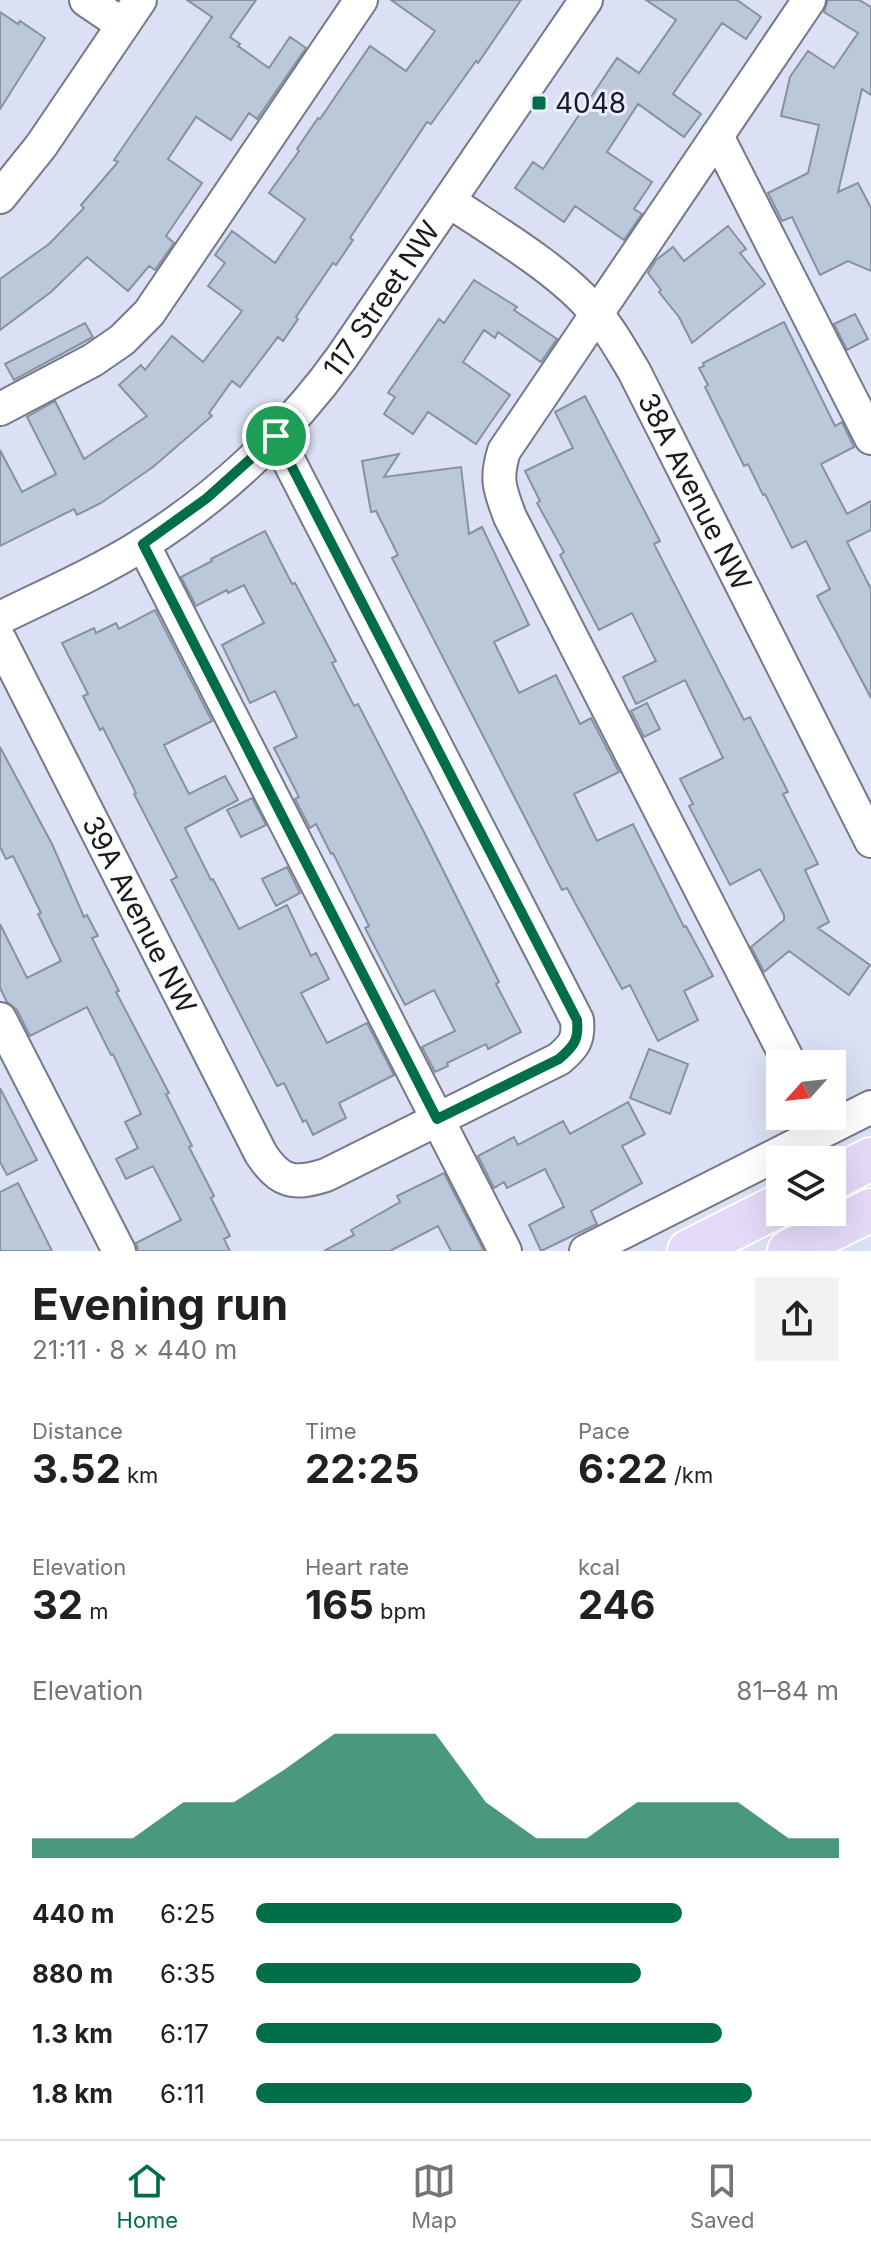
<!DOCTYPE html>
<html lang="en">
<head>
<meta charset="utf-8">
<style>
	:root { --surface:#fff; --page:#f2f2f2; --text:#202124; --muted:#757577; --line:#e0e0e0; --accent:#006f47 }
	body { margin:0; font-family:Inter,sans-serif; background:var(--page); color:var(--text); height:100vh; display:flex; flex-direction:column; font-size:30px; white-space:nowrap }
	* { box-sizing:border-box; margin:0 }
	p { font-size:26px; color:var(--muted) }
	.icon { flex:none; width:44px; height:44px; fill:none; stroke:currentColor; stroke-width:2; stroke-linecap:round; stroke-linejoin:round }
	.map { position:relative; height:1251px; overflow:hidden }
	.sheet { display:flex; flex-direction:column; background:var(--surface); flex:1 }
	.sheet>* { flex:none }
	.needle { width:52px; rotate:243deg }
	.fabs { position:absolute; left:766px; top:1050px; display:grid; gap:16px }
	.fabs a { display:grid; place-items:center; width:80px; height:80px; border-radius:0px; background:var(--surface); box-shadow:0 8px 32px #0002; font-size:40px }
	.pin { position:absolute; display:grid; place-items:center; width:68px; height:68px; color:#fff; margin:-34px; border:4px solid #fff; border-radius:50%; box-shadow:0 2px 8px #0007 }
	.round { display:grid; place-items:center; flex:none; width:84px; height:84px; border-radius:0px; background:var(--page) }
	.headline { display:flex; align-items:center; justify-content:space-between; height:136px; padding:0 32px }
	h1 { font-size:44px; font-weight:700; line-height:60px }
	.stats { display:grid; grid-template-columns:repeat(3,1fr); gap:12px; height:136px; padding:8px 32px }
	.stats div { display:grid; align-content:center }
	.stats b { font-size:40px; font-weight:700 }
	.stats small { font-size:22px; font-weight:400 }
	.stats p { font-size:22px }
	.chart { height:224px; padding:16px 32px }
	.chart p { display:flex; justify-content:space-between }
	.chart svg { width:100%; height:144px; margin-top:8px; fill:var(--accent); opacity:.7 }
	ul { padding:0 32px; list-style:none; font-size:26px }
	li { display:grid; grid-template-columns:128px 96px 1fr; align-items:center; height:60px }
	li i { height:20px; border-radius:10px; background:var(--accent) }
	.tab-bar { display:flex; justify-content:space-around; align-items:center; height:112px; border-top:2px solid var(--line); background:var(--surface); font-size:22px; color:var(--muted) }
	.tab-bar a { display:grid; justify-items:center; gap:4px }
	.tab-bar .selected { color:var(--accent) }
	.map>svg:first-child { display:block }
	.building { fill:#bac8d9; stroke:#8692a2; stroke-width:2 }
	.lines { fill:none; stroke-linecap:round; stroke-linejoin:round }
	.minor-casing { stroke:#74788a; stroke-width:36 }
	.major-casing { stroke:#fff; stroke-width:46 }
	.minor { stroke:#fff; stroke-width:32 }
	.major { stroke:#e4daf8; stroke-width:42 }
	.route-casing { stroke:#fff; stroke-width:16 }
	.route { stroke:#006f47; stroke-width:10 }
	.poi-dot { fill:#006f47; stroke:#eaedfe; stroke-width:3 }
	.labels { text-anchor:middle; dominant-baseline:central; stroke-width:6; stroke-linejoin:round; paint-order:stroke }
	.poi-label { font-size:28px; fill:#1a1b22; stroke:#eaedfe; text-anchor:start }
	.street-label { font-size:28px; fill:#1a1b22; stroke:#eaedfe }
</style>
</head>
<body>
<div class="map">
<svg width="871" height="1251" viewBox="0 0 871 1251">
	<rect width="100%" height="100%" fill="#dce0f4"/>
	<path class="building" d="M187,0h69l-26,37 10,7 -2,2 31,22 21,-31 16,11 -49,71 -8,-6 -18,27 -35,-23 -28,42 34,24 -36,53 8,7 -19,27 -6,-4 -21,25 -41,-34 -36,35 -51,38v-51l49,-35 35,-36 -3,-3 37,-43 -4,-2 98,-143z
		M391,0h130l-43,63 -2,-2 -45,63 -4,-2 -77,116 3,2 -17,25 -3,-2 -37,54 2,2 -15,22 -5,-4 -38,50 -8,-6 -23,32 3,3 -59,51 -52,36 -24,12 -3,-6 -74,37v-96l22,42 34,-18 -29,-57 28,-16 29,58 63,-43 -28,-31 22,-20 4,5 27,-34 31,26 39,-51 -34,-25 17,-23 -10,-8 17,-24 43,32 30,-44 -36,-26 30,-42 -2,-2 21,-31 2,1 50,-73 36,25 29,-40z
		M646,0h91l24,17 -15,22 -24,-16 -49,71 28,20 -17,23 -46,-33 -31,48 45,30 -18,27 8,5 -18,26 -49,-34 -11,16 -49,-34 18,-26 10,7 74,-111 22,15 37,-53z
		M828,0h31l12,7v88l-9,-6 -24,103 20,-9 13,25v63l-23,-10 -28,14 -28,-58 -10,4 -14,-28 40,-20 11,-48 -38,-9 9,-39 18,-26 26,17 24,-35 -34,-21z
		M0,12l18,12 2,-3 25,17 -45,71z
		M728,226l18,23 -6,4 25,31 -73,59 -13,-26 -20,-25 2,-2 -13,-17 8,-13 17,-13 11,14z
		M474,280l43,27 -3,3 43,29 -16,23 -43,-30 -3,6 -11,-8 -21,32 47,33 -19,27 -15,22 -48,-32 -15,22 -29,-20 11,-17 -7,-4 51,-74 5,4z
		M855,314l13,25 -21,11 -13,-26z
		M784,322l51,104 7,-4 12,25 -33,17 26,50 24,-13v29l-24,12 24,47v109l-54,-102 13,-7 -24,-48 -14,7 -27,-54 -2,1 -15,-31 -4,2 -39,-79 3,-2 -9,-17 5,-2 -1,-3z
		M85,323l8,14 -79,43 -9,-16z
		M585,396l75,145 -6,3 90,176 6,-3 38,75 -5,2 35,70 -13,6 24,52 -11,6 52,37 -21,30 -60,-44 -25,21 -13,-25 33,-27v-5l-24,-46 -30,16 -41,-79 4,-2 -13,-25 43,-21 -38,-78 -49,24 -13,-27 33,-16 -24,-48 -33,17 -39,-75 4,-3 -27,-49 3,-2 -15,-30 48,-23 -18,-36z
		M399,454l-15,23 77,-10 8,67 13,-7 47,98 -35,17 25,51 37,-18 24,49 11,-6 28,54 -45,22 23,47 36,-17 51,103 2,-1 27,50 -29,15 14,29 -40,21 -28,-56 -8,4 -55,-101 -5,2 -170,-332 6,-3 -22,-44 -5,1 -9,-51z
		M265,531l27,53 3,-1 41,78 -4,2 22,43 4,-2 66,128 75,150 -3,2 25,48 -33,17 -2,-5 -39,19 1,3 -13,6 -13,-25 33,-16 -21,-41 -29,15 -40,-77 4,-2 -36,-73 -2,1 -15,-30 -6,4 -15,-29 4,-2 -25,-49 23,-11 -22,-46 -25,12 -28,-58 42,-22 -20,-38 -16,8 -1,-3 -31,16 -15,-29 31,-16 -1,-2z
		M155,610l57,111 -48,24 25,49 36,-18 13,24 -53,28 26,52 2,-1 26,50 48,-24 24,51 5,-3 13,26 -28,14 26,50 40,-20 27,52 -55,28 7,15 -33,17 -7,-15 -3,2 -19,-39 -7,3 -75,-146 -31,-60 6,-3 -43,-83 2,-1 -33,-65 -3,2 -17,-34 5,-2 -26,-51 32,-15 2,5 20,-10 3,6z
		M647,703l13,26 -16,8 -13,-26z
		M0,747l52,97 32,73 3,-2 11,21 -6,2 27,53 -3,1 53,101 -3,1 26,52 -3,1 25,49 -3,2 19,38 -6,3 6,12h-92l-2,-8 45,-23 -28,-54 -27,13 -10,-20 22,-11 -13,-26 16,-8 -28,-60 -2,1 -24,-48 -57,29 -13,-26 -10,-8 -7,-14v-64l27,54 34,-17 -23,-47 3,-1 -28,-57 -7,3 -6,-12z
		M252,798l14,27 -25,12 -14,-27z
		M287,867l13,26 -24,13 -14,-27z
		M649,1049l39,15 -18,50 -40,-16z
		M0,1088l37,72 -30,15 -7,-13z
		M628,1102l17,32 -23,12 20,37 -51,28 6,13 -56,27 -12,-26 35,-18 -19,-38 -38,19 -3,-6 -10,6 -16,-32 36,-19 4,8 45,-24 7,13z
		M444,1173l40,78h-33l-13,-25 -48,25h-66l30,-16 -3,-5 49,-28 -3,-6z
		M18,1183l34,68h-52v-59z"/>
	<g class="lines">
		<defs>
			<g id="minor">
				<path d="M86,0l37,25"/>
				<path d="M717,136l154,302"/>
				<path d="M0,197l41,-51 99,-146"/>
				<path id="s1" d="M449,201c43,29 104,65 139,103 19,20 32,44 46,67l237,470"/>
				<path d="M0,409l93,-49 29,-20 27,-27 212,-313"/>
				<path d="M143,544l362,707"/>
				<path id="s2" d="M0,618c47,-23 97,-45 142,-73 77,-48 147,-114 200,-188l244,-357"/>
				<path id="s3" d="M0,640l261,514c19,29 33,31 65,21l233,-116c15,-13 20,-19 18,-39l-301,-584"/>
				<path d="M0,1019l119,232"/>
				<path d="M790,1064l-280,-547c-10,-27 -15,-37 -6,-66l305,-451"/>
				<path d="M586,1251l285,-144"/>
			</g>
			<path id="major" d="M832,1179l39,-20
				M689,1251l91,-46
				M789,1251l82,-41"/>
		</defs>
		<use href="#minor" class="minor-casing"/>
		<use href="#major" class="major-casing"/>
		<use href="#minor" class="minor"/>
		<use href="#major" class="major"/>
	</g>
	<g class="lines">
		<defs>
			<path id="route" d="M276,436l301,584c2,20 -3,26 -18,39l-122,60 -294,-575 64,-46z"/>
		</defs>
		<use href="#route" class="route-casing"/>
		<use href="#route" class="route"/>
	</g>
	<rect class="poi-dot" x="531" y="95" width="16" height="16" rx="4"/>
	<g class="labels">
		<g class="poi-label">
			<text x="555" y="103">4048</text>
		</g>
		<g class="street-label">
			<text stroke="none"><textPath href="#s2" startOffset="506">117 Street NW</textPath></text>
			<text stroke="none"><textPath href="#s1" startOffset="390">38A Avenue NW</textPath></text>
			<text stroke="none"><textPath href="#s3" startOffset="308">39A Avenue NW</textPath></text>
		</g>
	</g>
</svg>
<div class="fabs">
<a><svg class="needle" viewBox="-14 -14 28 28"><path d="M0-13l5 13h-10z" fill="#e53935"/><path d="M0 13l5-13h-10z" fill="#757577"/></svg></a>
<a><svg class="icon" aria-label="layers" viewBox="0 0 24 24"><path d="M12 4l9 5-9 5-9-5zM3 14l9 5 9-5"/></svg></a>
</div>
<div class="pin" style="left:276px;top:436px;background:#1e9e55"><svg class="icon" aria-label="arrive" viewBox="0 0 24 24"><path d="M6 21V4h12l-3 4 3 4H6"/></svg></div>
</div>
<section class="sheet">
<div class="headline"><div><h1>Evening run</h1><p>21:11 · 8 × 440 m</p></div><a class="round"><svg class="icon" aria-label="share" viewBox="0 0 24 24"><path d="M12 15V3M7 8l5-5 5 5M5 13v7h14v-7"/></svg></a></div>
<div class="stats">
<div><p>Distance</p><b>3.52<small> km</small></b></div>
<div><p>Time</p><b>22:25</b></div>
<div><p>Pace</p><b>6:22<small> /km</small></b></div>
</div>
<div class="stats">
<div><p>Elevation</p><b>32<small> m</small></b></div>
<div><p>Heart rate</p><b>165<small> bpm</small></b></div>
<div><p>kcal</p><b>246</b></div>
</div>
<div class="chart"><p><span>Elevation</span>81–84 m</p>
<svg viewBox="0 0 160 44" preserveAspectRatio="none"><path d="M0 44V38L10 38L20 38L30 27L40 27L50 17L60 6L70 6L80 6L90 27L100 38L110 38L120 27L130 27L140 27L150 38L160 38V44z"/></svg>
</div>
<ul>
<li><b>440 m</b>6:25<i style="width:73%"></i></li>
<li><b>880 m</b>6:35<i style="width:66%"></i></li>
<li><b>1.3 km</b>6:17<i style="width:80%"></i></li>
<li><b>1.8 km</b>6:11<i style="width:85%"></i></li>
</ul>
</section>
<nav class="tab-bar">
<a class="selected"><svg class="icon" aria-label="home" viewBox="0 0 24 24"><path d="M3 11l9-7 9 7M6 9v11h12V9"/></svg>Home</a>
<a><svg class="icon" aria-label="map" viewBox="0 0 24 24"><path d="M3 6l6-2 6 2 6-2v14l-6 2-6-2-6 2zM9 4v14M15 6v14"/></svg>Map</a>
<a><svg class="icon" aria-label="saved" viewBox="0 0 24 24"><path d="M7 4h10v16l-5-4-5 4z"/></svg>Saved</a>
</nav>
</body>
</html>
